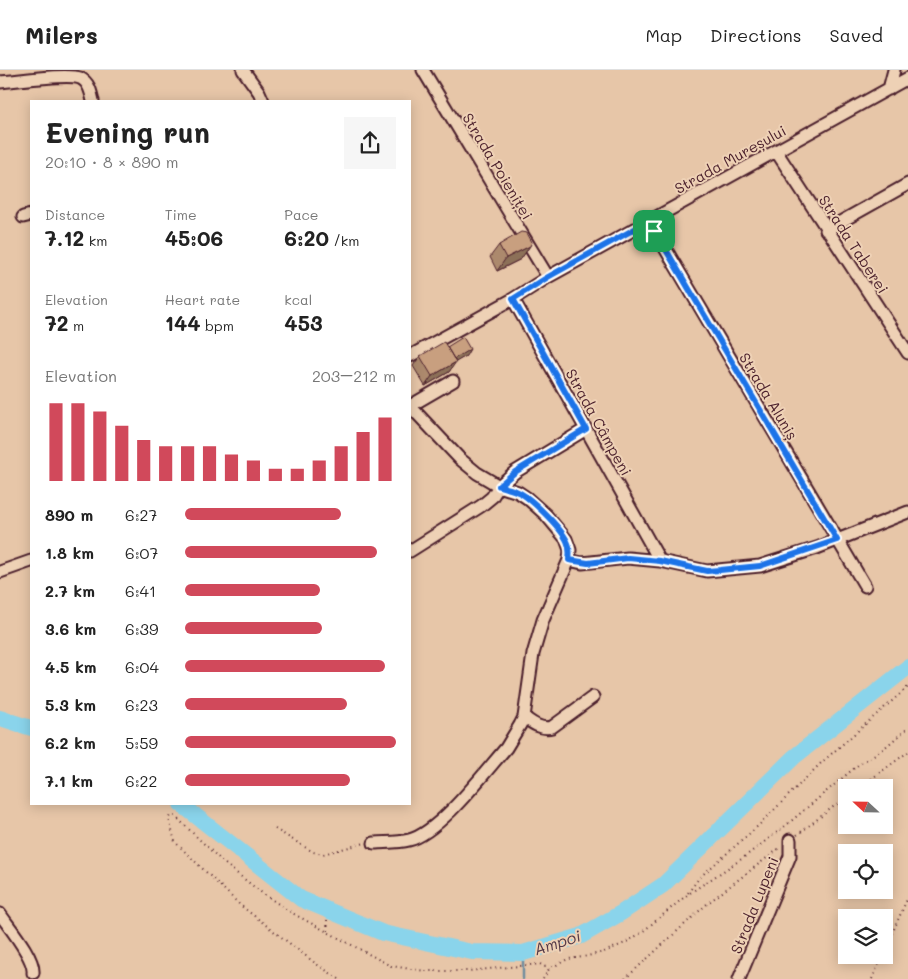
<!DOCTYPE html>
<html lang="en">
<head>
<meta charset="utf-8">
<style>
	:root { --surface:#fff; --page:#f6f6f6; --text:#222; --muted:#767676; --line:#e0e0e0; --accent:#d1495b }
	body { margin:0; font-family:Mali,sans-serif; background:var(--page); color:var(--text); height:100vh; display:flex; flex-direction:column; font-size:19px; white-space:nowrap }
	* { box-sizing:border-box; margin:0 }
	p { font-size:16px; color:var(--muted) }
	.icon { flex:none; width:28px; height:28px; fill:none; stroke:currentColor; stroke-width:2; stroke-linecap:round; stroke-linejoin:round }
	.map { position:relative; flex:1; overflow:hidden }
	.side { position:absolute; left:30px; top:30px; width:381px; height:705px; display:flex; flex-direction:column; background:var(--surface); border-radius:0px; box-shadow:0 2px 12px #0003 }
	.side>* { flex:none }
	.needle { width:32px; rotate:292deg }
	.controls { position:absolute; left:838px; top:709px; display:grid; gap:10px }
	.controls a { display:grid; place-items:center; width:55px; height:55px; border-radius:0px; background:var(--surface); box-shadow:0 2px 12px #0003; font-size:25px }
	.pin { position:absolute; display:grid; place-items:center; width:42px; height:42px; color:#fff; margin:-21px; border-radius:10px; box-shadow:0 2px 8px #0006 }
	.round { display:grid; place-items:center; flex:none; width:52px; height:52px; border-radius:0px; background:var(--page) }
	.head { display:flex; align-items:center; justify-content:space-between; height:85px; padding:0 15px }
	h1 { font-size:28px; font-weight:800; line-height:38px }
	.stats { display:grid; grid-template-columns:repeat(3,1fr); gap:8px; height:85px; padding:5px 15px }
	.stats div { display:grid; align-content:center }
	.stats b { font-size:21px; font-weight:800 }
	.stats small { font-size:14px; font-weight:400 }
	.stats p { font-size:14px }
	.chart { height:140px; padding:10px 15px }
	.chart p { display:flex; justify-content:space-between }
	.chart svg { width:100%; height:90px; margin-top:5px; stroke:var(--accent); stroke-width:6 }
	ul { padding:0 15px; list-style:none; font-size:16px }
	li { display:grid; grid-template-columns:80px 60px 1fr; align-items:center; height:38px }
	li i { height:12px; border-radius:6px; background:var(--accent) }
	header { display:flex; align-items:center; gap:30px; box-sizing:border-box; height:70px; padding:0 25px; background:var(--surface); border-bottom:1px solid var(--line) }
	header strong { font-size:24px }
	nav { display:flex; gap:28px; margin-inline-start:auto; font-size:18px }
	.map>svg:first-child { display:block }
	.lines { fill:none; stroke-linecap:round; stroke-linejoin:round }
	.stream { stroke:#708c9e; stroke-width:2.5 }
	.river { stroke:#8ad4eb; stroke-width:16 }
	.minor-casing { stroke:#4a1f2b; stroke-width:15 }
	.path { stroke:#4a1f2b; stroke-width:2; stroke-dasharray:1 4; stroke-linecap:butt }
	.minor { stroke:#eed1b5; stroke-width:11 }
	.wall { fill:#ac896d; stroke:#4a1f2b }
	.shaded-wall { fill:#8c6f59; stroke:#4a1f2b }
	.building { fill:#c89f7f; stroke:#4a1f2b }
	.route-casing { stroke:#fff; stroke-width:10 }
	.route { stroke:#1a73e8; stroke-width:6 }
	.labels { text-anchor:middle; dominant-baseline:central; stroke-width:4; stroke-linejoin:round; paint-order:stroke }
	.street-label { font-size:15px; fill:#4a1f2b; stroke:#eed1b5 }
	.water-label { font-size:16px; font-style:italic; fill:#543a48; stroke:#eed1b5 }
</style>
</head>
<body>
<header>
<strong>Milers</strong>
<nav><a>Map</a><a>Directions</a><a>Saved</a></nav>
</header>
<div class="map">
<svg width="908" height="909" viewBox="0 0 908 909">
	<rect width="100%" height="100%" fill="#e7c6a8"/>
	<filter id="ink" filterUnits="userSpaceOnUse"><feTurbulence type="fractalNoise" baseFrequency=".02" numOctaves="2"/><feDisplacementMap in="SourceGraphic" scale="10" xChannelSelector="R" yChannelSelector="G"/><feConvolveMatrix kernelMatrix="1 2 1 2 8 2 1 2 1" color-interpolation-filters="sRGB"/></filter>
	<g filter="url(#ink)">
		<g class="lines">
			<path class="stream" d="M523,883v26"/>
			<path class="river" d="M0,648l31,10
				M181,734l120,95 82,34 89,19 51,1 58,-17 40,-23 42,-28 131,-128 114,-90"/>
			<defs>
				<path id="minor" d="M243,0l16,22 4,9
					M423,0l125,207
					M0,12c16,-1 67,-9 80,-4 9,4 11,14 13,23
					M889,19l5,-19
					M776,81l132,202
					M23,147l8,-2
					M649,151l216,365
					M826,160l82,-46
					M513,229l147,262
					M410,286l103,-57 35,-22 360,-199
					M410,336l43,-25
					M410,481l71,-45 11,-9 7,-11 16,-14 71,-43
					M569,490l13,3 46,-5 32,3 47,10 53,-5 57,-18 91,-36
					M0,502l31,-11
					M524,647c8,6 17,13 28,10l41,-30
					M374,773c11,-1 24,0 35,-3 30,-7 76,-68 97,-92l14,-23 4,-8 9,-63 10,-34 26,-60 1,-10 -4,-11 -20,-24 -19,-17 -9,-6 -19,-6 -22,-13 -17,-14 -50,-53
					M0,844c9,13 35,44 33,59
					M739,909l51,-123v-16"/>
			</defs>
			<use href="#minor" class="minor-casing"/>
			<path class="path" d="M859,718l49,-36
				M275,759l38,23 10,2 42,-11
				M797,765l49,-38
				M688,823l11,-15 59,-52 63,-63 87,-76
				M327,850l1,13
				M884,882l24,-55
				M339,909l-24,-16 -75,-58 -65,-63 -6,-23 2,-3h4l50,48 37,29 30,20 99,53 34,5h43l72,-7 9,5
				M543,909l6,-10 19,-10 15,-2 21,-5 21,-9 16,-10 46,-38 56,-37 41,-31 74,-62 25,-16 25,-21
				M625,909l83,-76 73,-56
				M872,909l11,-24"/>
			<use href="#minor" class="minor"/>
		</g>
		<path class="wall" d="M532,172l-11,17 -24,12 -7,-14 9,-12z
			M447,277l19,9 -11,6 -6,10 -24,14 -12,-20 7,-10z"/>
		<path class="shaded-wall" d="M530,176l-9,13 -24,12 9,-13z
			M470,279l-4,7 -17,10 4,-7z
			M456,292l-7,10 -24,14 7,-10z"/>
		<path class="building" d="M521,162l6,1 5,9 -2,4 -24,12 -7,-13z
			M463,267l7,12 -16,10 -7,-12z
			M444,272l12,20 -24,14 -12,-20z"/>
	</g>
	<g class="lines" filter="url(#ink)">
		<defs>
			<path id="route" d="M649,151l188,319 -77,26 -40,4 -13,1 -47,-10 -32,-3 -40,5 -19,-3c1,-7 1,-13 -2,-19 -6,-13 -37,-44 -49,-49 -6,-3 -13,-4 -19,-6l16,-14 71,-43 -73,-130 35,-22z"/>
		</defs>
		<use href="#route" class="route-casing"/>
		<use href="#route" class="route"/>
	</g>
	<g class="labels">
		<g class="street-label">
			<text transform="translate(730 89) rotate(-29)">Strada Mureșului</text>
			<text transform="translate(498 96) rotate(59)">Strada Poieniței</text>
			<text transform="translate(854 174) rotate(57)">Strada Taberei</text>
			<text transform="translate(769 326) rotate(59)">Strada Aluniș</text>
			<text transform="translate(599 352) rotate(61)">Strada Câmpeni</text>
			<text transform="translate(754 835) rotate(-68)">Strada Lupeni</text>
		</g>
		<g class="water-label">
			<text transform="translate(557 872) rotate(-18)">Ampoi</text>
		</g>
	</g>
</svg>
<div class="controls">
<a><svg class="needle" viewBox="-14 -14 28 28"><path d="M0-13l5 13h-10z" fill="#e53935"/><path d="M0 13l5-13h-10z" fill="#767676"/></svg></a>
<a><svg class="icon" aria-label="locate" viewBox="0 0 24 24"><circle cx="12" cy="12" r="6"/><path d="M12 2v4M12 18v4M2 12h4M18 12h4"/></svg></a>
<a><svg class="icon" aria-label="layers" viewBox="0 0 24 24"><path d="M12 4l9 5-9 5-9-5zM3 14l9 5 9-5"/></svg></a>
</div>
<div class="pin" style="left:654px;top:161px;background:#1e9e55"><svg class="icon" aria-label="arrive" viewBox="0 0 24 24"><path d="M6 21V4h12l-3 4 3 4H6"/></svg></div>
<section class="side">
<div class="head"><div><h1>Evening run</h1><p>20:10 · 8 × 890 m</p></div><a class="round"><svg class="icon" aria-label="share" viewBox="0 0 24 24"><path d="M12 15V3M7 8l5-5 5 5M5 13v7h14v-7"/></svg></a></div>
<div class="stats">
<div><p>Distance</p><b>7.12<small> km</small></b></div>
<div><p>Time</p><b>45:06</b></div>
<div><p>Pace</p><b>6:20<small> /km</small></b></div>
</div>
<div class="stats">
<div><p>Elevation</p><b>72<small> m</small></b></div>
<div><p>Heart rate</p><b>144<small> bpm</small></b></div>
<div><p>kcal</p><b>453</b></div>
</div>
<div class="chart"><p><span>Elevation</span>203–212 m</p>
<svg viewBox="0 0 160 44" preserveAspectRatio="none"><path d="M5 44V6M15 44V6M25 44V10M35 44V17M45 44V24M55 44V27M65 44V27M75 44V27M85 44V31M95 44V34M105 44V38M115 44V38M125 44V34M135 44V27M145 44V20M155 44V13"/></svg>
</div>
<ul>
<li><b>890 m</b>6:27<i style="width:74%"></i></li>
<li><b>1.8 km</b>6:07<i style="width:91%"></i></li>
<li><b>2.7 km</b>6:41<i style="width:64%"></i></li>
<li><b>3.6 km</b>6:39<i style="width:65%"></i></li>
<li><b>4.5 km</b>6:04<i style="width:95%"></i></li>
<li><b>5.3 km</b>6:23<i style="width:77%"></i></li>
<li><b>6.2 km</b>5:59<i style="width:100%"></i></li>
<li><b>7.1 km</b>6:22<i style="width:78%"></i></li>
</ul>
</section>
</div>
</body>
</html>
